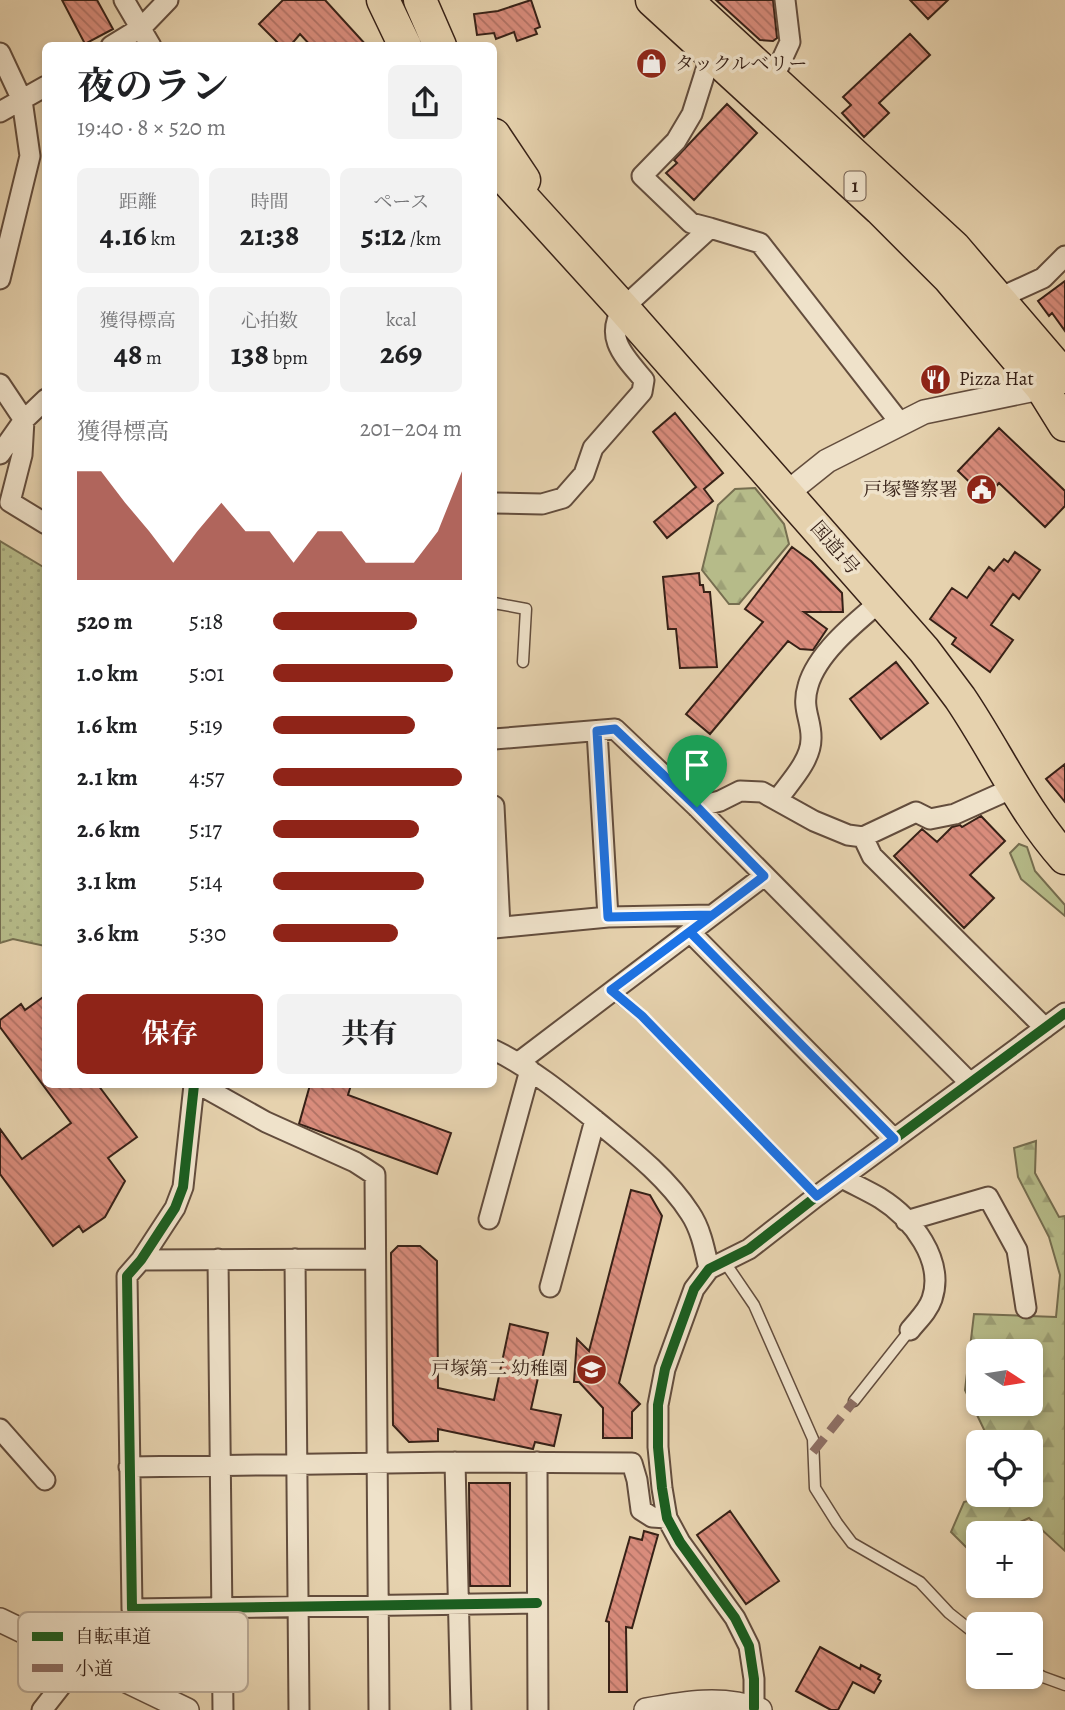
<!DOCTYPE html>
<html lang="ja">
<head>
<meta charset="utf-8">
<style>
	:root { --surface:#fff; --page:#f2f2f2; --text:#202124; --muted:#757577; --accent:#8f2418 }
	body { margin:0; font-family:Alegreya,"Noto Serif JP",serif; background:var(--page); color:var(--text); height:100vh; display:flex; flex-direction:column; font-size:26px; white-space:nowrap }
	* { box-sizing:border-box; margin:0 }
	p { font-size:23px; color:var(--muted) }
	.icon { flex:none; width:38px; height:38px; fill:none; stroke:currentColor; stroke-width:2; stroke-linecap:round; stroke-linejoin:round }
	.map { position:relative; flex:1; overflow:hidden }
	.sheet { position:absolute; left:42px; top:42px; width:455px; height:1046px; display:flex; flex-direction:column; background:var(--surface); border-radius:10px; box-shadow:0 4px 10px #0003 }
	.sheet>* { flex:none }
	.needle { width:46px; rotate:102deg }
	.tools { position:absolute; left:966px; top:1339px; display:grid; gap:14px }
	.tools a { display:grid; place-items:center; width:77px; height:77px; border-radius:10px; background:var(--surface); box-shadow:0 4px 10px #0003; font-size:35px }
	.pin { position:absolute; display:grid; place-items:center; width:60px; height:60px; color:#fff; margin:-72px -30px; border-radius:50% 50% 50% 0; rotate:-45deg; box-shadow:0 0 7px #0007 }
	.pin .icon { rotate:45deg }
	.round { display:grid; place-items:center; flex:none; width:74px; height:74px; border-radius:10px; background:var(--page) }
	.overview { display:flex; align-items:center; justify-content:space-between; height:119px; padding:0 35px }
	h1 { font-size:38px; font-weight:700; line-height:52px }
	.metrics { display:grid; grid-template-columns:repeat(3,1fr); gap:10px; height:119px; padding:7px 35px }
	.metrics div { display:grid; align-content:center; border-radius:10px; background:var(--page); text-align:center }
	.metrics b { font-size:30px; font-weight:700 }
	.metrics small { font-size:19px; font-weight:400 }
	.metrics p { font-size:19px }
	.chart { height:196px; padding:14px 35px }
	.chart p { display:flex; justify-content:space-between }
	.chart svg { width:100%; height:126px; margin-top:7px; fill:var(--accent); opacity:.7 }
	.action { display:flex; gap:14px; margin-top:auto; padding:14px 35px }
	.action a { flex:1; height:80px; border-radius:10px; background:var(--accent); color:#fff; font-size:28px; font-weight:700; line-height:80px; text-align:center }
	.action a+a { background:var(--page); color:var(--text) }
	ul { padding:0 35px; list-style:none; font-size:23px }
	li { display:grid; grid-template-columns:112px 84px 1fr; align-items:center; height:52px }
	li i { height:18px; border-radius:9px; background:var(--accent) }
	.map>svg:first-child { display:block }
	.green { fill:#b6bb89; stroke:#766e50; stroke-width:2 }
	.forest { fill:url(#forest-firs); stroke:#766e50; stroke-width:2; fill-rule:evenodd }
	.park { fill:url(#park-dots); stroke:#766e50; stroke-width:2 }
	.building { fill:url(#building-back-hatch); stroke:#372117; stroke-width:2 }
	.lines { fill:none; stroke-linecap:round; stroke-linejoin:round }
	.service-casing { stroke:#634d3d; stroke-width:13 }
	.minor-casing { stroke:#634d3d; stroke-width:23 }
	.tertiary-casing { stroke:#634d3d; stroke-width:26 }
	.trunk-casing { stroke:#372117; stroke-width:35 }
	.service { stroke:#efe2ca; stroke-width:10 }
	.minor { stroke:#efe2ca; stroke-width:19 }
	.tertiary { stroke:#efe2ca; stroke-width:23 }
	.trunk { stroke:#e6d2ae; stroke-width:32 }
	.quiet { stroke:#8d6e63; stroke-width:9; stroke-dasharray:18 9; stroke-linecap:butt }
	.cycleway-casing { stroke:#efe2ca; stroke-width:15 }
	.cycleway { stroke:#1b5e20; stroke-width:10 }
	.route-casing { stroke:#fff; stroke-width:14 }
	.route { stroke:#1a73e8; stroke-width:9 }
	.labels { text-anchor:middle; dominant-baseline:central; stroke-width:7; stroke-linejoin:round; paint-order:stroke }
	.shield { fill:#efe2ca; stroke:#6e5b4d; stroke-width:2 }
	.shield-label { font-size:18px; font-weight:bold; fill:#372117 }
	.poi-label { font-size:19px; fill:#372117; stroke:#efe2ca; text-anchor:start }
	.street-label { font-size:19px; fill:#372117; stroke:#efe2ca }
	.key { fill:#efe2ca; stroke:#b8a894; stroke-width:2 }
	.key-label { font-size:19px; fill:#372117 }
</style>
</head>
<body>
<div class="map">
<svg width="1065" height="1710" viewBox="0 0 1065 1710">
	<defs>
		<pattern id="forest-firs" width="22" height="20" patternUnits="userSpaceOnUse" patternTransform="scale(1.75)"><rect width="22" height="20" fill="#b6bb89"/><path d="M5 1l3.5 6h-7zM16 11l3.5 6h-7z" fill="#9da076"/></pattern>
		<pattern id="park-dots" width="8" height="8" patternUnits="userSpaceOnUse" patternTransform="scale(1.75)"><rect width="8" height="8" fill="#b6bb89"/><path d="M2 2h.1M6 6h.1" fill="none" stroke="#9da076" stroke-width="1.8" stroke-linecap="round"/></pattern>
		<pattern id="building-back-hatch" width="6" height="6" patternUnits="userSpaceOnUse" patternTransform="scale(1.75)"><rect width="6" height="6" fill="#d98c7c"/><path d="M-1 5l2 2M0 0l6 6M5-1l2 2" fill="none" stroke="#b17265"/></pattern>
	</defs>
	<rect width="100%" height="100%" fill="#e6d2ae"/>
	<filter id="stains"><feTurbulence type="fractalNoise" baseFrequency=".00286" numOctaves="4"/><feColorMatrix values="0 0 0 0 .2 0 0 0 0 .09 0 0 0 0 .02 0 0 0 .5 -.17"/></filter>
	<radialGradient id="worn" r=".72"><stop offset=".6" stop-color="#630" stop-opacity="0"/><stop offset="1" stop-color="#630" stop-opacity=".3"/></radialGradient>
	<path class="green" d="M1019,844l8,3 8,24 30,34v11l-44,-37 -11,-26z"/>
	<path class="forest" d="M755,488l29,36 5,20 -50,60h-10l-27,-34 16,-65 17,-16z
		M1036,1141l-1,32 24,44 6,-1v335l-36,-33 -33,15h-18v8l-12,6 -15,-15 13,-30 24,-7 43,-1v-52h-41l-25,-52 9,-76 82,3 4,-42 -11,-38 -31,-60 -4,-29zM978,1351h53v53h-53z"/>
	<path class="park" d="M0,541l45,27v378l-32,-7 -13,4z"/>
	<path class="building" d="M62,0h35l16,29 -28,15z
		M283,0h42l42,46h-56l-11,-12 -10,12h-9l-22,-22z
		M531,0l9,27 -5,2 2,5 -20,7 -3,-9 -18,7 -2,-6 -17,2 -3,-21 24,-3z
		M716,0h57l4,38 -4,3 -13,-1z
		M910,0h38l-20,19z
		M910,34l20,21 -51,48 10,10 -25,24 -22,-24 9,-8 -8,-8z
		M727,104l30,29 -63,67 -28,-27 11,-10 -3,-3 15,-16z
		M1065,281v50l-13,-18 -3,3 -11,-15z
		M675,413l48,60 -19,16 9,12 -46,37 -13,-16 42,-35 -43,-55z
		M999,428l66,63v15l-20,21 -46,-44 -13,15 -28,-27z
		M792,547l19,14 31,32 1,19h-39l23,17 -14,21 -13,-1 -12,-8 -78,93 -24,-20 77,-92 -18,-13z
		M1015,552l25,18 -21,29 -6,-5 -22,31 22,15 -23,32 -38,-28 4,-6 -26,-19 22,-31 15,10 22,-31 5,4 10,-12 4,3z
		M699,573l1,12h3l1,7h6l7,75 -37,1 -4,-39h-8l-5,-52z
		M896,662l32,41 -47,36 -31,-40z
		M1065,764v38l-19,-23z
		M981,816l24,25 -35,34 24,23 -30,30 -70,-72 28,-27 15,13 15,-15 8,-2 2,2z
		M46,995v90h52l39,52 -29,21 17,23 -20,36 -22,15 -4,-6 -26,20 -53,-72v-45l22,30 49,-36 -71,-96v-7l21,-16 4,6z
		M310,1085h41l-3,10 103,38 -14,41 -138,-50z
		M631,1190l19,5 12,21 -43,167 21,21 -8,8v26h-29v-30l-24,-26h-5l3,-43 12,12z
		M398,1246h22l17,15 1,127 56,12 16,-76 38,9 -17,76 30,6 -7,31 -19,-4 -2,7 -95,-20v12l-29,1 -16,-17 -2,-172z
		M469,1483h41v103h-40z
		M730,1511l49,70 -33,23 -49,-69z
		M644,1531l14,4 -26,93 -6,-1 1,65h-18v-70l-3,-1 24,-84 12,3z
		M820,1647l40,22 1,-4 19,10 -2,4 3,2 -7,12 -21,-11 -15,28h-7l-35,-19z"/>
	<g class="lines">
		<defs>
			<path id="service" d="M494,603l32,6 -3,53
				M611,991l31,25 175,180
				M724,1261l30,44 59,134 2,49 22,35 15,20 68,39 29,31 29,23
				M854,1401l56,-71
				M1031,1670l12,7 22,8"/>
			<path id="minor" d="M124,0l27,46
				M111,46l31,-19 26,-27
				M0,53l22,47 8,56 -30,123
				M773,79l17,-37 -5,-42
				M0,112l46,-26
				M710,228l-19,-5 -49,-47 34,-35 16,-27 19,-60
				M997,299l46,-21 22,-22
				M0,384l24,36 -2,35 -12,47 36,22
				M0,454l24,-34 22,-21
				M494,503l48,1 21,-6 21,-24 9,-26 49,-56 2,-12c-20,-24 -40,-42 -21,-72l87,-80 50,15 141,181
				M597,731l11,186
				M494,739l121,-10 82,78 273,276
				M777,800c12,-17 34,-39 34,-61 1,-19 -10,-30 -3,-53 9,-33 48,-64 73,-85
				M494,806l6,121
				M697,807l23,-6 20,-10 22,1 52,29 34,14 15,2 53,-25 14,7 25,-5 58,-26
				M863,837l9,19 173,172
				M494,928l114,-11 104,-2
				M690,932l204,207
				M494,1050c37,18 69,44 101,70 34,28 71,56 95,93 11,16 15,38 19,56
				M519,1062l245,-186
				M194,1085l-11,102 -8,21 -34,52 -14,16 5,333 405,-6
				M200,1085l66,37 89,40 20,13 4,535
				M842,1178c13,7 26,13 38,20 32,20 65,62 52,101 -4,12 -14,21 -22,31
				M489,1219l41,-149
				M906,1221l82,-24 29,53 9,58
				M218,1259l5,451
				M295,1259l4,451
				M141,1260l234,-1
				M550,1287l45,-167
				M0,1429l45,51
				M455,1462l6,248
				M537,1462l1,248
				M129,1467l326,-5 177,1 5,17 4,30 11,7 15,1
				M754,1708v-29l-5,-33 -14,-28 -55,-76 -13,-24 -5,-30 -4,-41v-42l7,-36 29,-80 15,-20 40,-20 68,-53 248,-183
				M42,1710l40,-51"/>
			<path id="tertiary" d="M787,493l40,-32 97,-49 131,-27
				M0,1620l187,90
				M646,1710c38,-7 77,-14 114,0"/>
			<path id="trunk" d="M383,0l22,46
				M420,0l20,46
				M652,0l228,209 69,69 93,110 23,37
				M686,0l268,247 111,130
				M494,135l30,45
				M494,166l129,142 301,342c12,16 24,32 36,48 36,53 62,112 105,160"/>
		</defs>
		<use href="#service" class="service-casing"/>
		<use href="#minor" class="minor-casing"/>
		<use href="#tertiary" class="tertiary-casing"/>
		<use href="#trunk" class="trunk-casing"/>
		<use href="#service" class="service"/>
		<use href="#minor" class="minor"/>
		<use href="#tertiary" class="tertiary"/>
		<use href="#trunk" class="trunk"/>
		<path class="quiet" d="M813,1452l41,-51"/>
		<defs>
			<path id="cycleway" d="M194,1085l-11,102 -8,21 -34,52 -14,16 5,333 405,-6
				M754,1708v-29l-5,-33 -14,-28 -55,-76 -13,-24 -5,-30 -4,-41v-42l7,-36 29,-80 15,-20 40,-20 68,-53 248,-183"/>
		</defs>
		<use href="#cycleway" class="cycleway-casing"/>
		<use href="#cycleway" class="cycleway"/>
	</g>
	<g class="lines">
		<defs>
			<path id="route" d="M697,807l67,69 -74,56 204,207 -77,57 -175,-180 -31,-26 101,-75 -104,2 -11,-186 18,-2 82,78"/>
		</defs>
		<use href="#route" class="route-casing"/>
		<use href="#route" class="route"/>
	</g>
	<defs>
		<symbol id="shop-disc" viewBox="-11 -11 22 22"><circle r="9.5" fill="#8f2418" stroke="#efe2ca"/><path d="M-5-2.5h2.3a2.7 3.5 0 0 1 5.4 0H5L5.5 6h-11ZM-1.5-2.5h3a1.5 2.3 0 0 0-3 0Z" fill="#fff"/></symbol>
		<symbol id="restaurant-disc" viewBox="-11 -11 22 22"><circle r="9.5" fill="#8f2418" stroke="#efe2ca"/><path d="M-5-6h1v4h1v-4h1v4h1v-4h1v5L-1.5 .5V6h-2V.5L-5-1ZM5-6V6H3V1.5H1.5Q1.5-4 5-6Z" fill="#fff"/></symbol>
		<symbol id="civic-disc" viewBox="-11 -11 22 22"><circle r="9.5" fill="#8f2418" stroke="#efe2ca"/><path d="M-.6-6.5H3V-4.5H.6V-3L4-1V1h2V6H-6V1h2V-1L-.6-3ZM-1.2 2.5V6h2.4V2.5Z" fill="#fff"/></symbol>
		<symbol id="school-disc" viewBox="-11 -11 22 22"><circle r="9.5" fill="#8f2418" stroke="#efe2ca"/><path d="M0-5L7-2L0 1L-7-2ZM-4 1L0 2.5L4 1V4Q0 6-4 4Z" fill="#fff"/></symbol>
	</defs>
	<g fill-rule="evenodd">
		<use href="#shop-disc" x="634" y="46" width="35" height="35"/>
		<use href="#restaurant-disc" x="918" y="362" width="35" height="35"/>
		<use href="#civic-disc" x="964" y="472" width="35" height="35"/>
		<use href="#school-disc" x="574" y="1352" width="35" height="35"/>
	</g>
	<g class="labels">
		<rect class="shield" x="844.5" y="171.5" width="21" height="29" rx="5"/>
		<g class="shield-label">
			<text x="855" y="186">1</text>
		</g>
		<g class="poi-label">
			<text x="675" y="64">タックルベリー</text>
			<text x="959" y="379">Pizza Hat</text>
			<text x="958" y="490" text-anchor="end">戸塚警察署</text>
			<text x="568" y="1369" text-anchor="end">戸塚第二 幼稚園</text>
		</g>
		<g class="street-label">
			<text transform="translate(835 548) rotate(49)">国道1号</text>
		</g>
	</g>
	<rect x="18" y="1612" width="230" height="80" rx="10" class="key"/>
	<rect x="32" y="1632" width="31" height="9" fill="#1b5e20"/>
	<rect x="32" y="1664" width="31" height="8" fill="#8d6e63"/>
	<g class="key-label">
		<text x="75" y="1643">自転車道</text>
		<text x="75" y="1675">小道</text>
	</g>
	<rect width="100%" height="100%" filter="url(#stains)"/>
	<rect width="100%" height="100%" fill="url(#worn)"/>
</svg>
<div class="tools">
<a><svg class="needle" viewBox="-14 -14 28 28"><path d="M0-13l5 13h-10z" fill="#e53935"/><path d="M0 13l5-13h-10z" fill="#757577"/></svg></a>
<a><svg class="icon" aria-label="locate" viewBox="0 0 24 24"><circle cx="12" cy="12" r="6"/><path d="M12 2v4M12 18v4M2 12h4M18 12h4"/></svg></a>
<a>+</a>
<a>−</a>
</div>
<div class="pin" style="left:697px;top:807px;background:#1e9e55"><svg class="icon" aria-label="arrive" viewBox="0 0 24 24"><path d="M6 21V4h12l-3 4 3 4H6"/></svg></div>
<section class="sheet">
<div class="overview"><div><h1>夜のラン</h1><p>19:40 · 8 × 520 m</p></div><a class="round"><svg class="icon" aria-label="share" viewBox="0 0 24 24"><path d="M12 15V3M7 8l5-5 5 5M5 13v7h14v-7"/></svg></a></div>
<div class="metrics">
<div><p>距離</p><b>4.16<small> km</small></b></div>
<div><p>時間</p><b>21:38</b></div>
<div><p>ペース</p><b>5:12<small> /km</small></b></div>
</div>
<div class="metrics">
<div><p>獲得標高</p><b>48<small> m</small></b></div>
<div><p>心拍数</p><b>138<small> bpm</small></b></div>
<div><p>kcal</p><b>269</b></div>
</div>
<div class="chart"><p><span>獲得標高</span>201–204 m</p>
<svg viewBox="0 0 160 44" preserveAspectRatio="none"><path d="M0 44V6L10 6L20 17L30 27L40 38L50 27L60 17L70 27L80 27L90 38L100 27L110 27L120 38L130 38L140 38L150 27L160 6V44z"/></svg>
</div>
<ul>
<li><b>520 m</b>5:18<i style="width:76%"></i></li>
<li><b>1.0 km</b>5:01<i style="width:95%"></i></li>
<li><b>1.6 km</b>5:19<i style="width:75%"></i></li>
<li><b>2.1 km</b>4:57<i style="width:100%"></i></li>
<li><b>2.6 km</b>5:17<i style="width:77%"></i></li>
<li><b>3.1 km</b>5:14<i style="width:80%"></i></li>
<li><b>3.6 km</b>5:30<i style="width:66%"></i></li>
</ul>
<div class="action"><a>保存</a><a>共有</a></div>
</section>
</div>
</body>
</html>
